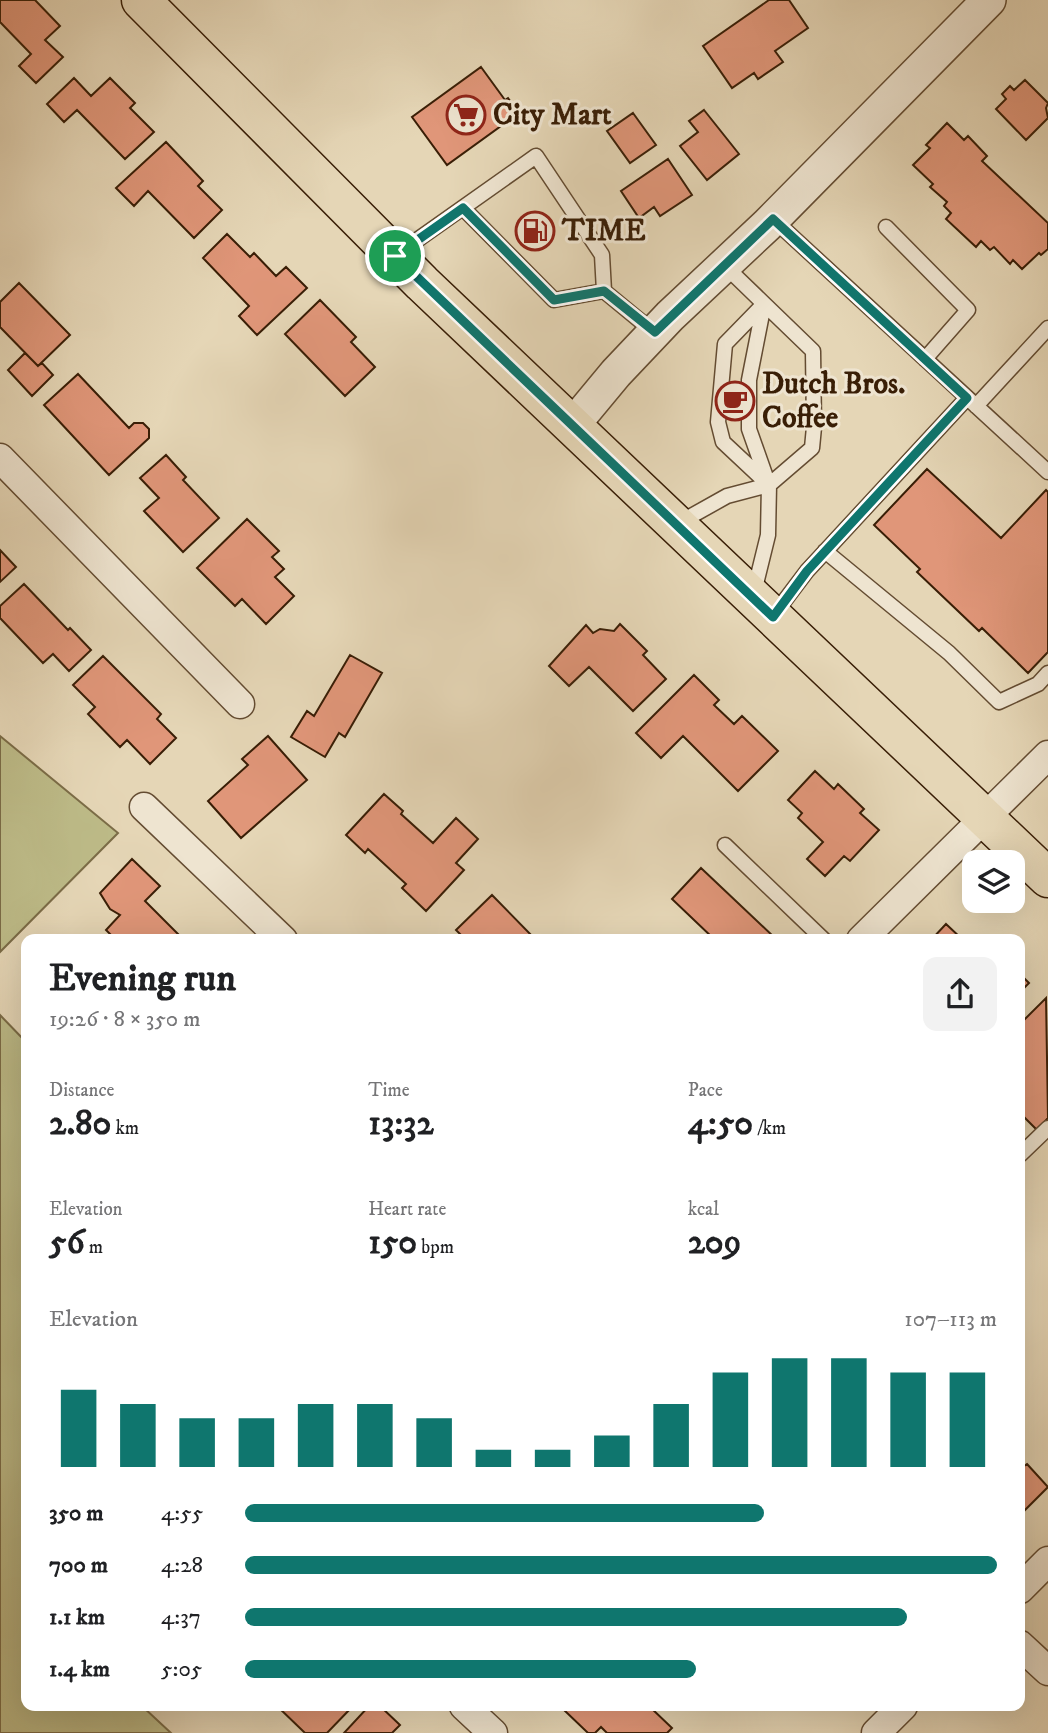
<!DOCTYPE html>
<html lang="en">
<head>
<meta charset="utf-8">
<style>
	:root { --surface:#fff; --page:#f2f2f2; --text:#202124; --muted:#757577; --accent:#0f766e }
	body { margin:0; font-family:"IM FELL DW Pica",serif; background:var(--page); color:var(--text); height:100vh; display:flex; flex-direction:column; font-size:26px; white-space:nowrap }
	* { box-sizing:border-box; margin:0 }
	p { font-size:23px; color:var(--muted) }
	.icon { flex:none; width:38px; height:38px; fill:none; stroke:currentColor; stroke-width:2; stroke-linecap:round; stroke-linejoin:round }
	.map { position:relative; flex:1; overflow:hidden }
	.drawer { position:absolute; left:21px; top:934px; width:1004px; height:777px; display:flex; flex-direction:column; background:var(--surface); border-radius:14px; box-shadow:0 7px 28px #0002 }
	.drawer>* { flex:none }
	.fabs { position:absolute; left:962px; top:850px; display:grid; gap:14px }
	.fabs a { display:grid; place-items:center; width:63px; height:63px; border-radius:14px; background:var(--surface); box-shadow:0 7px 28px #0002; font-size:35px }
	.pin { position:absolute; display:grid; place-items:center; width:60px; height:60px; color:#fff; margin:-30px; border:4px solid #fff; border-radius:50%; box-shadow:0 2px 7px #0007 }
	.round { display:grid; place-items:center; flex:none; width:74px; height:74px; border-radius:14px; background:var(--page) }
	.head { display:flex; align-items:center; justify-content:space-between; height:119px; padding:0 28px }
	h1 { font-size:38px; font-weight:800; line-height:52px }
	.metrics { display:grid; grid-template-columns:repeat(3,1fr); gap:10px; height:119px; padding:7px 28px }
	.metrics div { display:grid; align-content:center }
	.metrics b { font-size:35px; font-weight:800 }
	.metrics small { font-size:19px; font-weight:400 }
	.metrics p { font-size:19px }
	.chart { height:196px; padding:14px 28px }
	.chart p { display:flex; justify-content:space-between }
	.chart svg { width:100%; height:126px; margin-top:7px; stroke:var(--accent); stroke-width:6 }
	ul { padding:0 28px; list-style:none; font-size:23px }
	li { display:grid; grid-template-columns:112px 84px 1fr; align-items:center; height:52px }
	li i { height:18px; border-radius:9px; background:var(--accent) }
	.map>svg:first-child { display:block }
	.green { fill:#bdbb88; stroke:#7b6c47; stroke-width:2 }
	.building { fill:#e09679; stroke:#391e06; stroke-width:2 }
	.lines { fill:none; stroke-linecap:round; stroke-linejoin:round }
	.service-casing { stroke:#644c32; stroke-width:17 }
	.minor-casing { stroke:#644c32; stroke-width:31 }
	.tertiary-casing { stroke:#644c32; stroke-width:36 }
	.primary-casing { stroke:#391e06; stroke-width:41 }
	.service { stroke:#eee4d0; stroke-width:14 }
	.minor { stroke:#eee4d0; stroke-width:28 }
	.tertiary { stroke:#eee4d0; stroke-width:33 }
	.primary { stroke:#e5d6b6; stroke-width:38 }
	.route-casing { stroke:#fff; stroke-width:14 }
	.route { stroke:#0f766e; stroke-width:9 }
	.labels { text-anchor:middle; dominant-baseline:central; stroke-width:6; stroke-linejoin:round; paint-order:stroke }
	.poi-label { font-size:30px; font-weight:bold; fill:#391e06; stroke:#eee4d0; text-anchor:start }
</style>
</head>
<body>
<div class="map">
<svg width="1048" height="1733" viewBox="0 0 1048 1733">
	<rect width="100%" height="100%" fill="#e5d6b6"/>
	<filter id="stains"><feTurbulence type="fractalNoise" baseFrequency=".00286" numOctaves="4"/><feColorMatrix values="0 0 0 0 .2 0 0 0 0 .09 0 0 0 0 .02 0 0 0 .5 -.17"/></filter>
	<radialGradient id="worn" r=".72"><stop offset=".6" stop-color="#630" stop-opacity="0"/><stop offset="1" stop-color="#630" stop-opacity=".3"/></radialGradient>
	<path class="green" d="M0,736l118,97 -118,119z
		M0,1015l26,27v664h116l29,27h-171z"/>
	<path class="building" d="M0,0h35l25,26 -15,14 18,17 -27,26 -17,-17 12,-12 -31,-32z
		M769,0h20l19,28 -33,23 8,11 -25,17 -4,-6 -22,15 -29,-42z
		M481,67l24,33 3,-2 11,15 -72,52 -35,-48z
		M74,78l17,18 19,-18 25,25 -5,5 24,24 -29,27 -48,-49 -13,12 -17,-18z
		M1025,80l23,23 -2,5 2,10 -22,22 -30,-31 10,-10 -4,-5 8,-8 4,4z
		M704,110l35,44 -32,26 -27,-34 18,-14 -9,-11z
		M633,113l23,32 -26,18 -23,-32z
		M947,123l17,17 4,-4 19,20 -5,5 66,62v26l-7,6 -2,-2 -17,16 -9,-9 -3,4 -16,-17 -4,3 -9,-9 -5,6 -30,-28 5,-6 -7,-7 3,-4 -17,-15 3,-3 -20,-19 17,-17 -4,-3z
		M166,142l37,39 -5,5 24,24 -28,28 -46,-47 -14,15 -18,-18z
		M668,159l24,36 -32,21 -6,-9 -15,11 -18,-27z
		M227,234l23,23 4,-4 22,23 10,-9 21,21 -50,47 -18,-19 10,-10 -46,-48z
		M19,283l51,52 -32,31 -38,-39v-25z
		M320,300l36,37 -5,5 24,25 -30,29 -60,-62z
		M25,353l13,13 4,-3 11,12 -21,21 -24,-26z
		M78,374l51,54 5,-5h9l6,6v9l-40,37 -65,-70z
		M728,386h13v30h-13z
		M166,455l20,22 -3,3 36,38 -36,34 -39,-41 15,-13 -19,-20z
		M927,469l74,69 45,-48 2,2v160l-20,21 -46,-45 -3,3 -62,-59 3,-3 -46,-44z
		M247,519l32,32 -7,6 12,12 -9,8 19,19 -28,28 -24,-25 -7,7 -38,-38z
		M0,550l16,17 -16,15z
		M24,584l44,46 2,-2 21,22 -22,21 -16,-17 -10,9 -43,-45v-12z
		M620,624l27,27 -4,4 23,24 -33,32 -44,-44 -20,19 -20,-20 37,-41 7,8 7,-4 14,2z
		M350,655l32,18 -37,64 -6,-4 -14,24 -34,-20 16,-26 7,5z
		M103,656l58,58 -4,5 19,19 -26,26 -23,-24 -7,7 -32,-33 7,-7 -22,-22z
		M694,675l25,25 -5,5 20,19 8,-8 36,35 -40,40 -55,-55 -22,22 -25,-25z
		M268,736l39,44 -66,58 -33,-37 40,-36 -6,-6z
		M815,771l19,18 4,-5 26,25 -4,4 19,17 -29,31 -6,-5 -19,20 -18,-17 16,-17 -25,-24 4,-5 -14,-13z
		M384,794l19,17 -2,3 32,29 23,-25 22,21 -22,24 8,7 -38,41 -24,-23 4,-4 -38,-35 -3,4 -19,-18z
		M132,859l28,27 -15,15 39,39h-68l-10,-10 14,-15 -10,-6 -10,-16z
		M701,868l75,71 -1,1h-60l-43,-41z
		M492,895l44,45h-70l-10,-10z
		M946,924l17,16h-32z
		M1020,974l9,9 -9,9z
		M1046,998l2,120 -11,12 -17,-17v-89z
		M1027,1464l21,23 -28,28v-46z
		M277,1706h75v1l-25,26h-22z
		M369,1706h11l20,19 -8,8h-48z
		M568,1706h81l23,22 -5,5h-60l-6,-6 -6,6h-7l-24,-23z"/>
	<g class="lines">
		<defs>
			<path id="service" d="M463,208l91,92 50,-9
				M773,219l275,253
				M886,227l82,83 -43,49
				M396,255l140,-99 66,99 2,36 51,42
				M724,265l89,86 1,76 -2,21 -43,37 -1,50 -14,57
				M764,304l-39,40 -7,78 5,20 46,43
				M764,304l-15,76v49l18,51
				M976,406l72,-78
				M677,524l50,-28 42,-11
				M825,551l124,102 50,49 39,-18 10,-11
				M773,616l34,-45 160,-173
				M725,845l99,95
				M1020,1155l28,-27"/>
			<path id="minor" d="M0,458l240,246
				M144,807l139,133
				M861,940l187,-185
				M1020,1589l28,-28
				M1020,1645l28,26
				M464,1706l29,27
				M876,1733l27,-27"/>
			<path id="tertiary" d="M572,426l44,-53 54,-57 97,-91 222,-225"/>
			<path id="primary" d="M141,0l281,283 626,595"/>
		</defs>
		<use href="#service" class="service-casing"/>
		<use href="#minor" class="minor-casing"/>
		<use href="#tertiary" class="tertiary-casing"/>
		<use href="#primary" class="primary-casing"/>
		<use href="#service" class="service"/>
		<use href="#minor" class="minor"/>
		<use href="#tertiary" class="tertiary"/>
		<use href="#primary" class="primary"/>
	</g>
	<g class="lines">
		<defs>
			<path id="route" d="M463,208l91,92 50,-9 51,41 118,-113 194,179 -160,173 -34,46 -378,-361z"/>
		</defs>
		<use href="#route" class="route-casing"/>
		<use href="#route" class="route"/>
	</g>
	<defs>
		<symbol id="supermarket-ring" viewBox="-11 -11 22 22"><circle r="9.5" fill="#eee4d0" stroke="#8f2418" stroke-width="1.5"/><path d="M-6-5.5h2.5l.6 2H6L4.5 2H-2.5L-4.4-4H-6ZM-1.5 3.2a1.3 1.3 0 1 0 .1 0ZM3 3.2a1.3 1.3 0 1 0 .1 0Z" fill="#8f2418"/></symbol>
		<symbol id="fuel-ring" viewBox="-11 -11 22 22"><circle r="9.5" fill="#eee4d0" stroke="#8f2418" stroke-width="1.5"/><path d="M-5.5-6h7V0h2V4h1.3V-2.5L3-4.5l.8-.8L6-3V5H2.5V1h-1V6h-7ZM-4.2-4.7v3.2H.2V-4.7Z" fill="#8f2418"/></symbol>
		<symbol id="cafe-ring" viewBox="-11 -11 22 22"><circle r="9.5" fill="#eee4d0" stroke="#8f2418" stroke-width="1.5"/><path d="M-5.5-4.5H6V0H3Q3 3.5 0 3.5H-2.5Q-5.5 3.5-5.5 0ZM3-3.2v2h1.7v-2ZM-6 4.5H4V6H-6Z" fill="#8f2418"/></symbol>
	</defs>
	<g fill-rule="evenodd">
		<use href="#supermarket-ring" x="444" y="93" width="44" height="44"/>
		<use href="#fuel-ring" x="513" y="209" width="44" height="44"/>
		<use href="#cafe-ring" x="713" y="379" width="44" height="44"/>
	</g>
	<g class="labels">
		<g class="poi-label">
			<text x="493" y="115">City Mart</text>
			<text x="562" y="231">TIME</text>
			<text x="762" y="384">Dutch Bros.<tspan x="762" dy="34">Coffee</tspan></text>
		</g>
	</g>
	<rect width="100%" height="100%" filter="url(#stains)"/>
	<rect width="100%" height="100%" fill="url(#worn)"/>
</svg>
<div class="fabs">
<a><svg class="icon" aria-label="layers" viewBox="0 0 24 24"><path d="M12 4l9 5-9 5-9-5zM3 14l9 5 9-5"/></svg></a>
</div>
<div class="pin" style="left:395px;top:256px;background:#1e9e55"><svg class="icon" aria-label="arrive" viewBox="0 0 24 24"><path d="M6 21V4h12l-3 4 3 4H6"/></svg></div>
<section class="drawer">
<div class="head"><div><h1>Evening run</h1><p>19:26 · 8 × 350 m</p></div><a class="round"><svg class="icon" aria-label="share" viewBox="0 0 24 24"><path d="M12 15V3M7 8l5-5 5 5M5 13v7h14v-7"/></svg></a></div>
<div class="metrics">
<div><p>Distance</p><b>2.80<small> km</small></b></div>
<div><p>Time</p><b>13:32</b></div>
<div><p>Pace</p><b>4:50<small> /km</small></b></div>
</div>
<div class="metrics">
<div><p>Elevation</p><b>56<small> m</small></b></div>
<div><p>Heart rate</p><b>150<small> bpm</small></b></div>
<div><p>kcal</p><b>209</b></div>
</div>
<div class="chart"><p><span>Elevation</span>107–113 m</p>
<svg viewBox="0 0 160 44" preserveAspectRatio="none"><path d="M5 44V17M15 44V22M25 44V27M35 44V27M45 44V22M55 44V22M65 44V27M75 44V38M85 44V38M95 44V33M105 44V22M115 44V11M125 44V6M135 44V6M145 44V11M155 44V11"/></svg>
</div>
<ul>
<li><b>350 m</b>4:55<i style="width:69%"></i></li>
<li><b>700 m</b>4:28<i style="width:100%"></i></li>
<li><b>1.1 km</b>4:37<i style="width:88%"></i></li>
<li><b>1.4 km</b>5:05<i style="width:60%"></i></li>
</ul>
</section>
</div>
</body>
</html>
